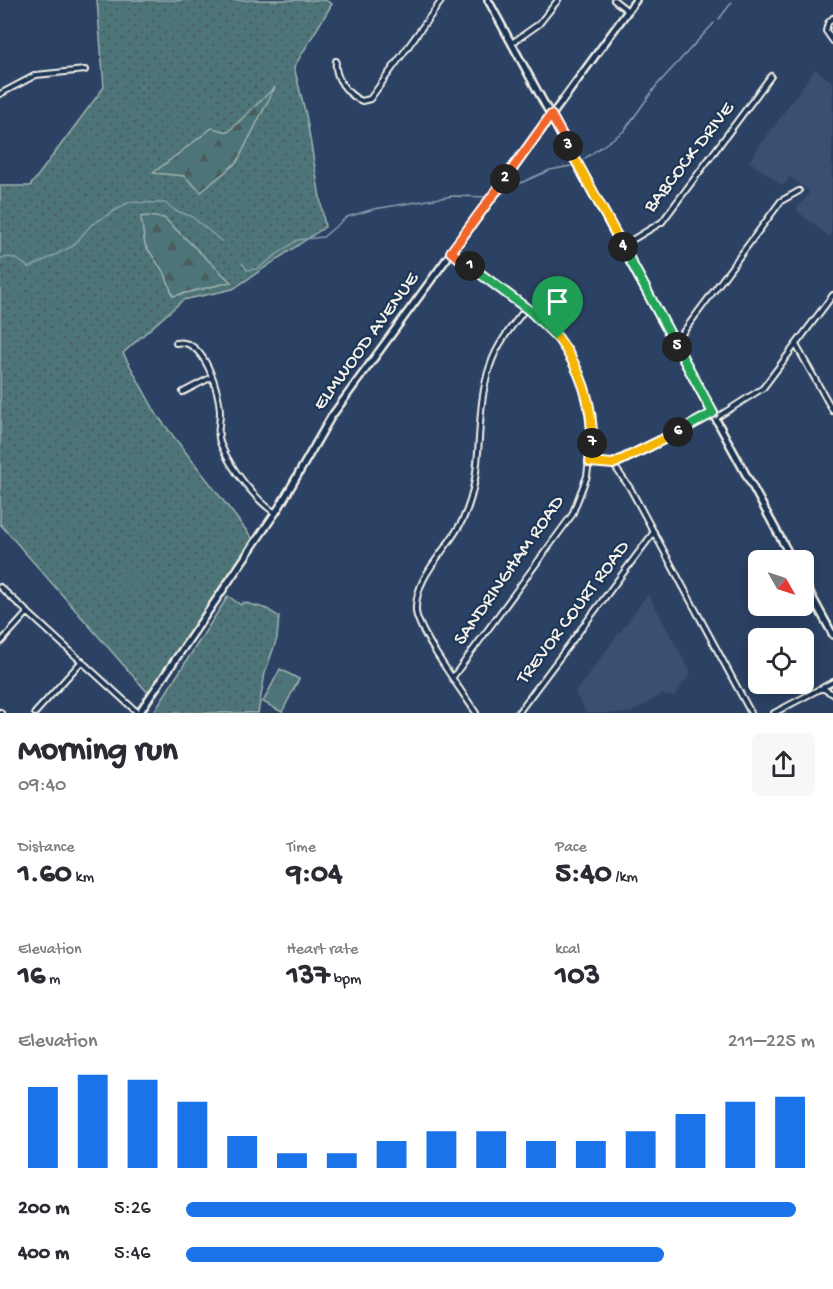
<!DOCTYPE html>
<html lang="en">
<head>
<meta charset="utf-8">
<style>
	:root { --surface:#fff; --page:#f7f7f7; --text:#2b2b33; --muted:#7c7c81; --accent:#1a73e8 }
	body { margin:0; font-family:"Gochi Hand",sans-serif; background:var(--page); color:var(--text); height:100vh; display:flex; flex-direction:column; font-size:22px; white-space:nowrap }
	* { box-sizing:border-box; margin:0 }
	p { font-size:20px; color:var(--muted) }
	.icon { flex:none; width:33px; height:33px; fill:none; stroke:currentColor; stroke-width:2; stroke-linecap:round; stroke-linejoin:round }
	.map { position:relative; height:713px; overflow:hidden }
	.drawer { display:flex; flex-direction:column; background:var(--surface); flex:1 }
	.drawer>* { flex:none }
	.needle { width:39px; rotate:129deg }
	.buttons { position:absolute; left:748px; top:550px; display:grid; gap:12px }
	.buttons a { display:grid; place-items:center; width:66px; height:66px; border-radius:9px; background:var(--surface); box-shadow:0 3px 15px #0003; font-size:30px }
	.pin { position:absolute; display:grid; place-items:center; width:51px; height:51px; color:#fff; margin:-62px -26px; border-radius:50% 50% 50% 0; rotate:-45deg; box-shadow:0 0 6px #0007 }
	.pin .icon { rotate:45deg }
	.km { position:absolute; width:30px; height:30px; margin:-15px; border-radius:50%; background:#222; color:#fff; font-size:16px; line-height:30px; text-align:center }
	.round { display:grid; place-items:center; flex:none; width:63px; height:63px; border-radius:9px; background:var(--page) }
	.summary { display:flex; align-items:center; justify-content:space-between; height:102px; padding:0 18px }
	h1 { font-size:33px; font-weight:700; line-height:45px }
	.metrics { display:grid; grid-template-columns:repeat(3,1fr); gap:9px; height:102px; padding:6px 18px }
	.metrics div { display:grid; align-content:center }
	.metrics b { font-size:30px; font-weight:700 }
	.metrics small { font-size:16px; font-weight:400 }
	.metrics p { font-size:16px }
	.chart { height:168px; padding:12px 18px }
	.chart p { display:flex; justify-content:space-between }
	.chart svg { width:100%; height:108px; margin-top:6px; stroke:var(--accent); stroke-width:6 }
	ul { padding:0 18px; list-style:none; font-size:20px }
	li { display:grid; grid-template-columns:96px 72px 1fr; align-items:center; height:45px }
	li i { height:15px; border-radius:8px; background:var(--accent) }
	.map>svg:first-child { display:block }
	.built { fill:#3b4f72 }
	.grass { fill:url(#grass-dots); stroke:#a0b3b0; stroke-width:1.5 }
	.forest { fill:url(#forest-firs); stroke:#a0b3b0; stroke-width:1.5 }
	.park { fill:url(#park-tufts); stroke:#a0b3b0; stroke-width:1.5 }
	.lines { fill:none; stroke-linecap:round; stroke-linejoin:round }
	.stream { stroke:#899fae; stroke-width:1.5 }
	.minor-casing { stroke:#f4f1e8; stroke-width:8 }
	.secondary-casing { stroke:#f4f1e8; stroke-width:10 }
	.primary-casing { stroke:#f4f1e8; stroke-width:10 }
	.minor { stroke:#1d3557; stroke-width:4 }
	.secondary { stroke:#1d3557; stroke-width:5 }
	.primary { stroke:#1d3557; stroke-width:5 }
	.split-1-casing { stroke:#fff; stroke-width:12 }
	.split-2-casing { stroke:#fff; stroke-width:12 }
	.split-3-casing { stroke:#fff; stroke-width:12 }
	.split-4-casing { stroke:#fff; stroke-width:12 }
	.split-5-casing { stroke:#fff; stroke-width:12 }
	.split-6-casing { stroke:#fff; stroke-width:12 }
	.split-7-casing { stroke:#fff; stroke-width:12 }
	.split-8-casing { stroke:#fff; stroke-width:12 }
	.split-1 { stroke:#22a559; stroke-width:8 }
	.split-2 { stroke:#f0652b; stroke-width:8 }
	.split-3 { stroke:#f0652b; stroke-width:8 }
	.split-4 { stroke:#f5b400; stroke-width:8 }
	.split-5 { stroke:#22a559; stroke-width:8 }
	.split-6 { stroke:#22a559; stroke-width:8 }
	.split-7 { stroke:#f5b400; stroke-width:8 }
	.split-8 { stroke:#f5b400; stroke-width:8 }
	.labels { text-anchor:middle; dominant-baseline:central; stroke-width:4.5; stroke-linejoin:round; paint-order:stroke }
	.street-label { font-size:20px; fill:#f4f1e8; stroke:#1d3557 }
</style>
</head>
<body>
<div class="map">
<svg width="833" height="713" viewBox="0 0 833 713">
	<defs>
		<pattern id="grass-dots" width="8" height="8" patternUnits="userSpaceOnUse" patternTransform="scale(1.5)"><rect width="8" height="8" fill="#4d7579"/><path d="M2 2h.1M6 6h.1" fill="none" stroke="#4b5c5d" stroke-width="1.8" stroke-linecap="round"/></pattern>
		<pattern id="forest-firs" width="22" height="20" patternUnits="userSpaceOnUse" patternTransform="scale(1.5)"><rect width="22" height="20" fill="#4d7579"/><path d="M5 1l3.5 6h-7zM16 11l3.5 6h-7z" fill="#4b5c5d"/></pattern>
		<pattern id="park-tufts" width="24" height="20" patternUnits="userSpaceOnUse" patternTransform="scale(1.5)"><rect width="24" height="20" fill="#4d7579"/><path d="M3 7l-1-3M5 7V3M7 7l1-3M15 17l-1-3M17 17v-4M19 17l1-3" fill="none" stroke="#4b5c5d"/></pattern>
	</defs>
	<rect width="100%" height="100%" fill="#2c4265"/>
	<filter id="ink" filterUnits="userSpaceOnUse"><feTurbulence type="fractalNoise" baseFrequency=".0167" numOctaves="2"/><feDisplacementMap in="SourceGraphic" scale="12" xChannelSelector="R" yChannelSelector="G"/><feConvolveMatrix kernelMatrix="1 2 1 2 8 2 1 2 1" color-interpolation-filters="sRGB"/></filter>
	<g filter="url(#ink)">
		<path class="built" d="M815,69l18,14 -2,155 -35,-28 14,-18 -20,-15 -7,9 -34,-25z
			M648,594l43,79 -17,23h-8l-4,-2 -31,19h-44l-12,-20z"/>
		<path class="grass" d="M97,0h228l7,4 -38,63 12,48 19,112 -92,62 -50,11 -60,53 34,62 96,124 -105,154 -148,-169v-338h30l74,-99z
			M228,596l13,9 2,-3 24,7 12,8 -2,21 -12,35 -7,40h-105z"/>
		<path class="forest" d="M275,87l-38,75 -36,30 -17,-16 -31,-3 59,-45 16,4z
			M148,216l16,2 67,64 -58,14 -8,-22 -20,-29 -4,-28z"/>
		<path class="park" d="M280,669l19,10 -17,33 -19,-10z"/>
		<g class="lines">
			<path class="stream" d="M719,19l13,-17
				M584,159l40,-28 33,-46 57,-62
				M509,188l41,-18 21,-4
				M496,197l10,-6
				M0,260c11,-7 21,1 29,8l44,-22 18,-21 38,-23 36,1 11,8 15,5 30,25
				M242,263l5,7 10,-1 40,-29 26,-3 24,-20 27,-8 79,-13 35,1"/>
			<defs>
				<path id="minor" d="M614,0l14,11
					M833,18l-5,5 -2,8 7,10
					M512,43l27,-19 19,-24
					M336,61c-2,16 11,34 26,40l8,-2 72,-99
					M0,94l36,-19 49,-5
					M622,246l40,-24 109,-146
					M451,252l79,59 33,33 21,41 8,51 -5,40 -15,39 -119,162
					M176,343c28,-6 44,49 44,70 0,11 -4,21 1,32 10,24 33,53 54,68
					M675,343l106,-142 18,-10
					M796,345l37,66
					M183,392l29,-15
					M716,418l47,-30 70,-93
					M590,462l23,2 16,-6 84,-45
					M613,464l17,24 121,225
					M0,587l138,126
					M0,643l28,-31
					M822,688l11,6
					M0,712l1,1
					M35,713l47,-52
					M476,713c-13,-20 -59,-83 -60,-102 -2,-35 33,-62 47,-92 23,-48 10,-104 27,-153 7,-22 22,-40 36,-58
					M518,713l136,-181
					M774,713l59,-31"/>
				<path id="secondary" d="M488,0l305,561
					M804,582l29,53"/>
				<path id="primary" d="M139,713l141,-207 51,-89 305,-417"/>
			</defs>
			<use href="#minor" class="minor-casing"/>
			<use href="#secondary" class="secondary-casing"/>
			<use href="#primary" class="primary-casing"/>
			<use href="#minor" class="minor"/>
			<use href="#secondary" class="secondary"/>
			<use href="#primary" class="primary"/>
		</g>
	</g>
	<g class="lines" filter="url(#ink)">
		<defs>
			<path id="split-1" d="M470,266l60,45 28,27"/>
			<path id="split-2" d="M470,266l-19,-14 54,-73"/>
			<path id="split-3" d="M505,179l46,-64 17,31"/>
			<path id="split-4" d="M568,146l55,101"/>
			<path id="split-5" d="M623,247l54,100"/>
			<path id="split-6" d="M677,347l36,66 -35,19"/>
			<path id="split-7" d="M592,443l-2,19 23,2 65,-32"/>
			<path id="split-8" d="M558,338c23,31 35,66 34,105"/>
		</defs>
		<use href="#split-1" class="split-1-casing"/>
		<use href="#split-2" class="split-2-casing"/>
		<use href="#split-3" class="split-3-casing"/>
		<use href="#split-4" class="split-4-casing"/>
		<use href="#split-5" class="split-5-casing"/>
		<use href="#split-6" class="split-6-casing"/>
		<use href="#split-7" class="split-7-casing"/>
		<use href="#split-8" class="split-8-casing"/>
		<use href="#split-1" class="split-1"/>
		<use href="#split-2" class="split-2"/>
		<use href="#split-3" class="split-3"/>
		<use href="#split-4" class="split-4"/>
		<use href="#split-5" class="split-5"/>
		<use href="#split-6" class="split-6"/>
		<use href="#split-7" class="split-7"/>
		<use href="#split-8" class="split-8"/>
	</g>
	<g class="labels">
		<g class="street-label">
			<text transform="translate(690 158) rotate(-52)">BABCOCK DRIVE</text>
			<text transform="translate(367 342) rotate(-54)">ELMWOOD AVENUE</text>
			<text transform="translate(510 571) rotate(-55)">SANDRINGHAM ROAD</text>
			<text transform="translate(574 613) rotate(-53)">TREVOR COURT ROAD</text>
		</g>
	</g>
</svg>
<div class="buttons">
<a><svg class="needle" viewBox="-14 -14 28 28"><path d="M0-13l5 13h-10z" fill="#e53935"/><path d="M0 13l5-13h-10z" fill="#7c7c81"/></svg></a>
<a><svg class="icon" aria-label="locate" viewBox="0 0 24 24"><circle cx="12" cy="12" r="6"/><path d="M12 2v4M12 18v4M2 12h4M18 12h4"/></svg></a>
</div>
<div class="pin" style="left:558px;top:338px;background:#1e9e55"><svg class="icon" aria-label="arrive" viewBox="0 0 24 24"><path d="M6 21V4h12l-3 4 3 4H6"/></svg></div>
<b class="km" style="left:470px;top:266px">1</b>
<b class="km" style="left:505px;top:179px">2</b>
<b class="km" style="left:568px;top:146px">3</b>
<b class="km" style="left:623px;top:247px">4</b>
<b class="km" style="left:677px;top:347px">5</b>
<b class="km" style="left:678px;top:432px">6</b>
<b class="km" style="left:592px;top:443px">7</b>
</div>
<section class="drawer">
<div class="summary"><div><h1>Morning run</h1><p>09:40</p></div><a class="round"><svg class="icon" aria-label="share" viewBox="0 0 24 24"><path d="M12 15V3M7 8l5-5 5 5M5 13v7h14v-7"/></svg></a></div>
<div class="metrics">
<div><p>Distance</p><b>1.60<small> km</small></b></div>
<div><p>Time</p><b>9:04</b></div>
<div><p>Pace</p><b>5:40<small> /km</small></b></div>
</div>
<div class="metrics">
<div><p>Elevation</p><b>16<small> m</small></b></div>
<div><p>Heart rate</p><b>137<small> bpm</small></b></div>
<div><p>kcal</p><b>103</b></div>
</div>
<div class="chart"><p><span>Elevation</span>211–225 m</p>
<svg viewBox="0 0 160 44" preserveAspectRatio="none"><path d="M5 44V11M15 44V6M25 44V8M35 44V17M45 44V31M55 44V38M65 44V38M75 44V33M85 44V29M95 44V29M105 44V33M115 44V33M125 44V29M135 44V22M145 44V17M155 44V15"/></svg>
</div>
<ul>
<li><b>200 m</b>5:26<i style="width:97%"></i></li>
<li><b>400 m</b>5:46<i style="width:76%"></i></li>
</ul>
</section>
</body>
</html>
